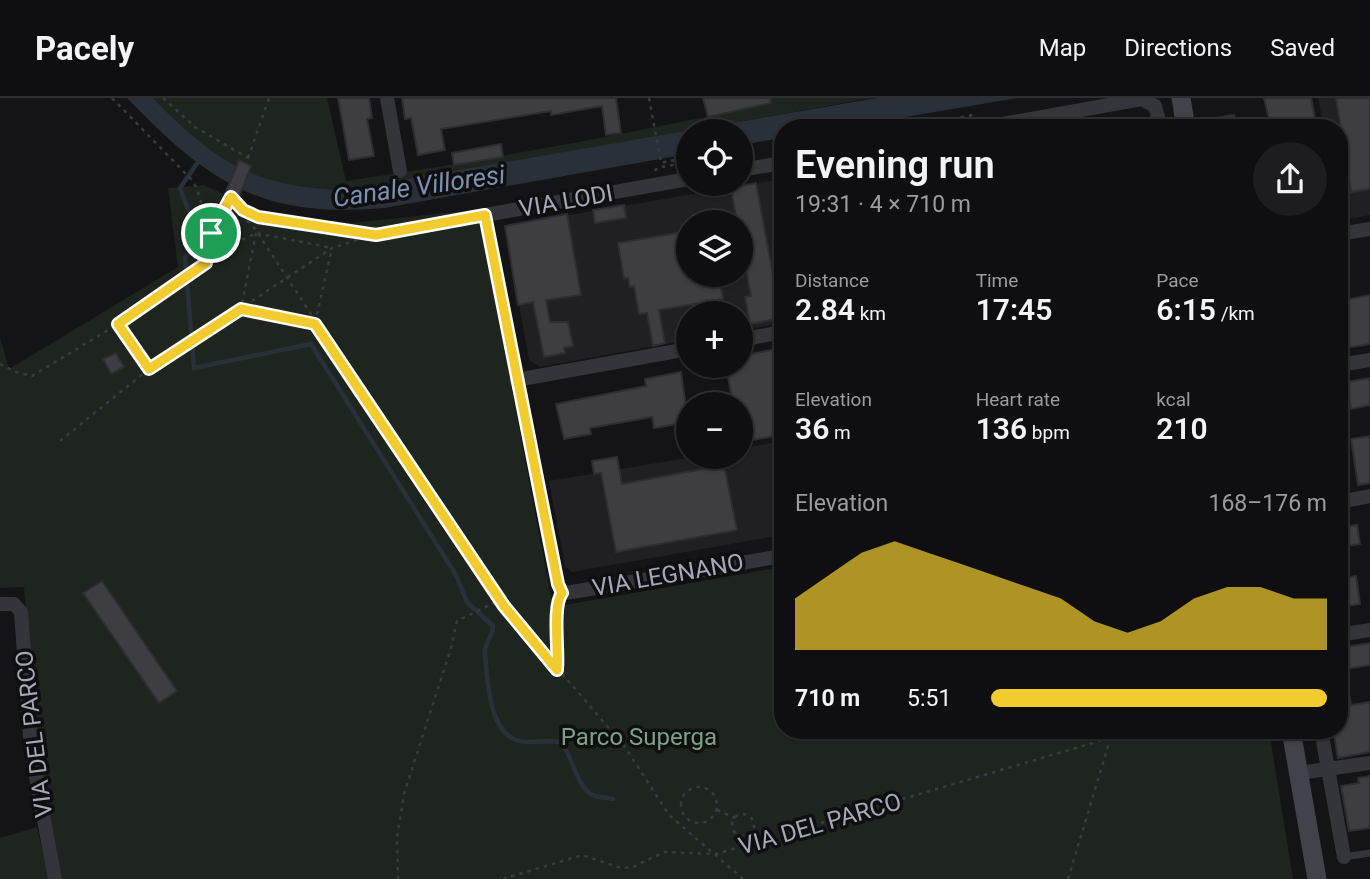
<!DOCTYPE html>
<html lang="en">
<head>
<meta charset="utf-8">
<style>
	:root { --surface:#0f0e10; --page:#1d1c1e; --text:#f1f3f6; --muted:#9b9c9f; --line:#2f2e30; --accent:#f2cc2f }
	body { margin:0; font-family:Roboto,sans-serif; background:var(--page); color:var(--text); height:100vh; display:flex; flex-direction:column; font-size:26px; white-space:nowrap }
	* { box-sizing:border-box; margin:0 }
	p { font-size:23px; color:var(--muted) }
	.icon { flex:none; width:38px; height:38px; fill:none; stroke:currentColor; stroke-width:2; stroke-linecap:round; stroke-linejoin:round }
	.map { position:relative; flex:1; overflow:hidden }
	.side { position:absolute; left:774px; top:21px; width:574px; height:620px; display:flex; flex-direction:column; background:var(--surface); border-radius:28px; box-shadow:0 2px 5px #0004,0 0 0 2px var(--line) }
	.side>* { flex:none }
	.fabs { position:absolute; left:676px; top:21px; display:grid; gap:14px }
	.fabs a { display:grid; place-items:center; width:77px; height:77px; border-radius:50%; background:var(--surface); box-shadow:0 2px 5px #0004,0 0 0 2px var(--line); font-size:35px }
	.pin { position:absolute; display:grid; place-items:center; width:60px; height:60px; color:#fff; margin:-30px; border:4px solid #fff; border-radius:50%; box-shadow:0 2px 7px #0007 }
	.round { display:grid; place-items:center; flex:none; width:74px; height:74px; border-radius:37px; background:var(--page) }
	.headline { display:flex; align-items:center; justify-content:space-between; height:119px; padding:0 21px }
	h1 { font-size:38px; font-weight:600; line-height:52px }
	.figures { display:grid; grid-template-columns:repeat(3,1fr); gap:10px; height:119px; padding:7px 21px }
	.figures div { display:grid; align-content:center }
	.figures b { font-size:30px; font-weight:600 }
	.figures small { font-size:19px; font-weight:400 }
	.figures p { font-size:19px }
	.chart { height:196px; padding:14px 21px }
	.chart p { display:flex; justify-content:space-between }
	.chart svg { width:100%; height:126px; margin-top:7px; fill:var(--accent); opacity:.7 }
	ul { padding:0 21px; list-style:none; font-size:23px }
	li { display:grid; grid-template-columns:112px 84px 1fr; align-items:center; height:52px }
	li i { height:18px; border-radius:9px; background:var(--accent) }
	header { display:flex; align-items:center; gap:42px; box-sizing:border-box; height:98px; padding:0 35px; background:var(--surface); border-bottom:2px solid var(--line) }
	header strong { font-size:33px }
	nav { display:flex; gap:38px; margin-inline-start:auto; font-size:24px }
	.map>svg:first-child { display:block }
	.built { fill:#201f22; fill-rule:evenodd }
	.green { fill:#1e251f }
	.water { fill:#2a3039 }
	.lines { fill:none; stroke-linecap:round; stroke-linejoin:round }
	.stream { stroke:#2a3039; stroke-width:4.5 }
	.building { fill:#3e3d42; stroke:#2e2d31; stroke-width:2 }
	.path { stroke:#3a3b41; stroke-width:2.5; stroke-dasharray:3.5 5; stroke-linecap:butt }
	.lane { stroke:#34353a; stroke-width:7 }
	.street { stroke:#34353a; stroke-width:14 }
	.secondary { stroke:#42434a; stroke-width:19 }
	.route-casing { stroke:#fff; stroke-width:14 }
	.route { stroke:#f2cc2f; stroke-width:9 }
	.labels { text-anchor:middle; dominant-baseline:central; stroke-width:7; stroke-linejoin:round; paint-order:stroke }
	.street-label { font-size:24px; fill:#a5a8b6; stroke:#0f0e10 }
	.park-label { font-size:24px; fill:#7ca183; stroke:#0f0e10 }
	.water-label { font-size:26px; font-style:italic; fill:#7c91b1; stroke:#0f0e10 }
</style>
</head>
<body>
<header>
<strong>Pacely</strong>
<nav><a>Map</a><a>Directions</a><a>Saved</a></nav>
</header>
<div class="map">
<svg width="1370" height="781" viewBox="0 0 1370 781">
	<rect width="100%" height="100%" fill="#141315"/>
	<path class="built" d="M1318,0h52v117l-27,5 -4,-21v-71h-15z
		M782,81v144l-42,8v-18h-52v27l-148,27 -11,-7 -24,-134zM688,124h52v53h-52z
		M782,250v187l-210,37 -7,-6 -16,-85 144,-24h47v-8l36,-7 -16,-90z"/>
	<path class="green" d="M153,0h174l19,83c138,-20 275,-46 412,-75l-2,-8h116c-119,21 -238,43 -357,64 -72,13 -159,38 -231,23 -55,-12 -94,-48 -131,-87z
		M204,87l62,29 67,11 148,-16 2,28 70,370 229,-40v163h487l24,149h-1231l-26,-138 -12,-154 -24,1v-251l9,32 169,-102 -10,-79z
		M37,729l12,52h-49v-41z"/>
	<path class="water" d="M127,0h26c61,63 101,90 191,92l533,-92h140l-176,30h-59v10l-42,7v-14h-52v23l-304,54c-122,11 -175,-25 -257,-110z"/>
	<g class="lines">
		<path class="stream" d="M200,61l-20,29 20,54 -15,15 9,111 117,-24 145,231 11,27 26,24c0,10 -8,17 -8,25 2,26 3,78 31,89 13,5 30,-1 44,2 14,14 14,40 31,52 5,4 15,3 22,5"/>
	</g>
	<path class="building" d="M338,0h31l3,20 -5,1 7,37 -25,4z
		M402,0h214l5,35 -15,2 -4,-29 -51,9v-4l-110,18 4,21 -27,5 -7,-37 -6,1z
		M703,0h67l1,5 -63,14z
		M1264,0h47l6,30h-46z
		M1336,0h34v91l-19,3z
		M1234,17l3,13h-39l-1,-7z
		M501,46l2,13 -49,8 -2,-12z
		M239,62l12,6 -13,34 -13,-6z
		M756,85l20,108 6,-1v28l-32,6 -5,-27 6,-1 -11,-58v-16h-3l-6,-34z
		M624,107l2,13 -31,5 -2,-13z
		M567,116l14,81 -35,5 4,22h18l5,24 -9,2 1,5 -21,4 -11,-55 -15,3 -13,-79z
		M688,133v44h31l4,24 -64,11 6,33 -12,3 -6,-33 -8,1 -5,-28 -4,1 -2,-9 -4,1 -6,-36z
		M1370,197v49l-31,5v-48z
		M782,250v87l-42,7v-38h-7l-7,-38h14v-10z
		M116,255l8,14 -13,7 -8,-15z
		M681,274l7,50 -34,6 -2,-11 -62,11 1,6 -27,5 -8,-35 90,-18 -1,-7z
		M1370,280v27l-19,4 -5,-27z
		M1370,338v47l-12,2 -7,-46z
		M617,359l5,27 102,-19 13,65 -121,22 -15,-79 -7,1 -2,-13z
		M1357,427l3,19 -21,3v-19z
		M1356,478l4,28 -21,3v-28z
		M102,483l75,110 -18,12 -76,-110z
		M1370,545v22l-31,5v-22z
		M1345,572l6,35 19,-3v50l-32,6 -5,-28h6v-59z
		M1370,678v52l-21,3 -8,-45 18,-3 -1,-5z"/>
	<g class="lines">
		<path class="path" d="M112,0l78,80c20,24 4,56 42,67
			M163,0l32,29 53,31 -3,5
			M649,0l12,65 27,-6
			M902,30l71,-13
			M248,60l21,-60
			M655,73l2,-3 31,-6
			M228,106l25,22 251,380 121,141 44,68 74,64
			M256,135l-15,76 74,15
			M206,164l5,-29 20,-36 12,13 15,7 108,17
			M315,225l17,-75
			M0,266l16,8 16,4 86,-52
			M149,270l-31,-44 114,-79 24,-12 76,15
			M60,343l89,-72 183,-121 34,-11
			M557,507v63
			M681 707a18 18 0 1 1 36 0a18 18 0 1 1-36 0Z
			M717,712l18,8
			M732 727a11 11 0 1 1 22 0a11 11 0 1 1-22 0Z
			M398,781l-1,-42 7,-43 47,-146 6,-27 43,-21
			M503,781l79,-24 36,12 13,1 33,-16 52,2 421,-124
			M1068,781l45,-149"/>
		<path class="lane" d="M376,137l109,-20
			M1344,759l26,-4"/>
		<path class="street" d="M387,0l13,73
			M980,30l162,-29 13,7 6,22
			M740,72l42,-7
			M688,81l-203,36 73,369 4,9 10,-1 210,-36
			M1339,136l31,-5
			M740,242l42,-8
			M1339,267l31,-5
			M516,282l172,-31
			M1339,404l31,-6
			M0,506h14l7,8 10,138 24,129
			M1339,537l31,-5
			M1321,632l23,127
			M1299,675l71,-10"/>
		<path class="secondary" d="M1181,0l5,30
			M1291,632l26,149"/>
	</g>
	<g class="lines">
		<defs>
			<path id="route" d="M231,99l12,13 15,7 118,18 109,-20 73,369 4,9c-10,14 -3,57 -5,77l-53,-64 -189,-282 -74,-15 -92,60 -31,-45 88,-61 5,-30z"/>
		</defs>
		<use href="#route" class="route-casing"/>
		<use href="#route" class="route"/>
	</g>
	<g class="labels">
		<g class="street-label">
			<text transform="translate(566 103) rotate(-10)">VIA LODI</text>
			<text transform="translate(668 477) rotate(-10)">VIA LEGNANO</text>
			<text transform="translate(34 636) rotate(-97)">VIA DEL PARCO</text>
			<text transform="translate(820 726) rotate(-16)">VIA DEL PARCO</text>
		</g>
		<g class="park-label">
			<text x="639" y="639">Parco Superga</text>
		</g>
		<g class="water-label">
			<text transform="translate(419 88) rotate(-8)">Canale Villoresi</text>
		</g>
	</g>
</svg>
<div class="fabs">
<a><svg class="icon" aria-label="locate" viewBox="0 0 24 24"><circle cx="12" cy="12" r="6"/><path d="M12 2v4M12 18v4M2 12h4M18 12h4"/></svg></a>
<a><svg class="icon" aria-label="layers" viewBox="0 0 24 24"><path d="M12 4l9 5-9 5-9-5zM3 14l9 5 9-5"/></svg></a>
<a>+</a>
<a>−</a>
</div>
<div class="pin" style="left:211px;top:135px;background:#1e9e55"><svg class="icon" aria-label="arrive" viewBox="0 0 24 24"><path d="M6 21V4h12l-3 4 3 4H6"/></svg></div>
<section class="side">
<div class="headline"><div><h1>Evening run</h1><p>19:31 · 4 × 710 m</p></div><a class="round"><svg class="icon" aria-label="share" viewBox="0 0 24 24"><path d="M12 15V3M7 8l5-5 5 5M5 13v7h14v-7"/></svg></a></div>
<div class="figures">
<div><p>Distance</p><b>2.84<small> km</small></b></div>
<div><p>Time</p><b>17:45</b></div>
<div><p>Pace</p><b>6:15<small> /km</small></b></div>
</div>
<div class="figures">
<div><p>Elevation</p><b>36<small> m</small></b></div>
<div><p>Heart rate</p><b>136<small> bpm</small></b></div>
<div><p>kcal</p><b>210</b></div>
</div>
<div class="chart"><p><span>Elevation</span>168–176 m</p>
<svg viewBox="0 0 160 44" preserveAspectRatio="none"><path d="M0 44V26L10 18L20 10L30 6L40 10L50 14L60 18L70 22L80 26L90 34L100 38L110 34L120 26L130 22L140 22L150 26L160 26V44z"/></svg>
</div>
<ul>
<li><b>710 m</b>5:51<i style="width:100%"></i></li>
</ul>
</section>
</div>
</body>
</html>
